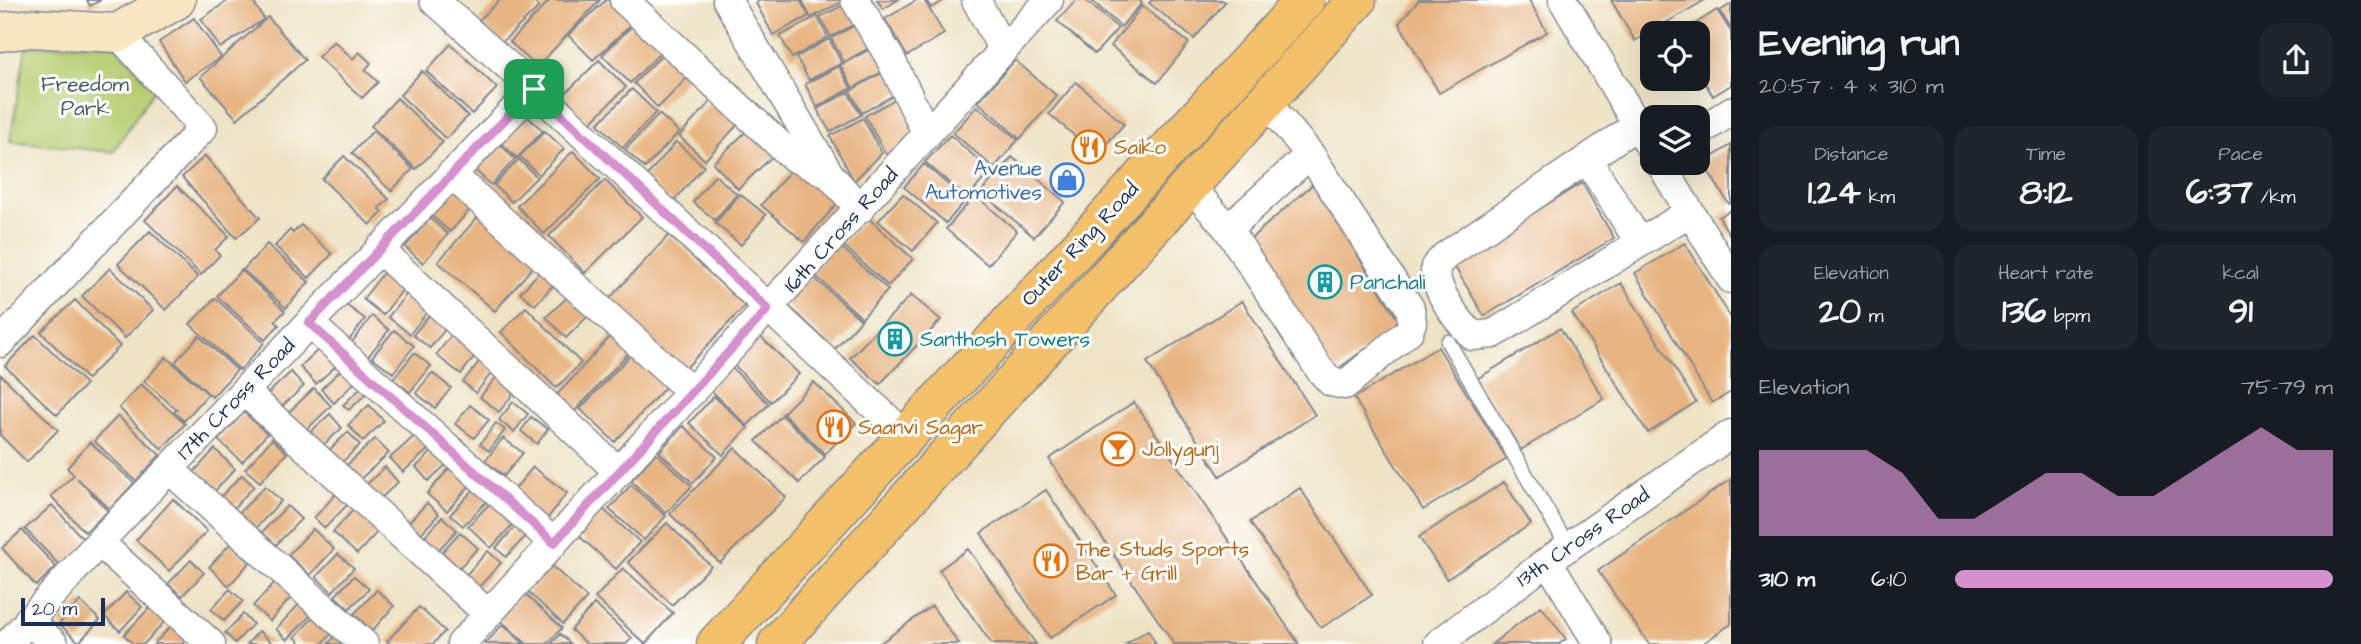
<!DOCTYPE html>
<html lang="en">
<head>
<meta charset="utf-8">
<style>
	:root { --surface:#171b24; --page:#20242c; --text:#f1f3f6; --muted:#9ea1a6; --accent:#d690ce }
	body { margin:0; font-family:"Architects Daughter",sans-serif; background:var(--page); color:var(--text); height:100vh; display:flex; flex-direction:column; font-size:26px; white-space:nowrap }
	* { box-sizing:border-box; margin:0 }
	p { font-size:23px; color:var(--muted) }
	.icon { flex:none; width:38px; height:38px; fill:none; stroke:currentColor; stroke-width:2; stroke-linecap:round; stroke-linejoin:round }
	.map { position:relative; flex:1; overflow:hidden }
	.drawer { display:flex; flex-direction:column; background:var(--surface); width:630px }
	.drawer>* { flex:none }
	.fabs { position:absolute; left:1640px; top:21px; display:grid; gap:14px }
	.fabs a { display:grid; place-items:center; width:70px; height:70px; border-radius:14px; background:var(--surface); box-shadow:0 7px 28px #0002; font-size:35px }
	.scale { position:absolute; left:21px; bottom:18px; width:84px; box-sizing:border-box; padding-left:7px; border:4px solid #1b2f5e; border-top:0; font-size:19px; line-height:24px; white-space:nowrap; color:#1b2f5e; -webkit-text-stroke:5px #fff; paint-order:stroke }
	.pin { position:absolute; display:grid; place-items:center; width:60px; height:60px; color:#fff; margin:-30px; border-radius:14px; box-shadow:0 4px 10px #0006 }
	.round { display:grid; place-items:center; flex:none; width:74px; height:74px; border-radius:21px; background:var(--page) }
	.summary { display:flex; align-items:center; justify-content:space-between; height:119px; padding:0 28px }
	h1 { font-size:38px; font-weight:700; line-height:52px }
	.metrics { display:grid; grid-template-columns:repeat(3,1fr); gap:10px; height:119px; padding:7px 28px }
	.metrics div { display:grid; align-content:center; border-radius:18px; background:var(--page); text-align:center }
	.metrics b { font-size:35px; font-weight:700 }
	.metrics small { font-size:19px; font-weight:400 }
	.metrics p { font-size:19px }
	.chart { height:196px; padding:14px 28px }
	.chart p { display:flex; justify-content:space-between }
	.chart svg { width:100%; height:126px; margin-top:7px; fill:var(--accent); opacity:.7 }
	ul { padding:0 28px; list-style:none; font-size:23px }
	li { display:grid; grid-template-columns:112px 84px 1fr; align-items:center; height:52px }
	li i { height:18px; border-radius:9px; background:var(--accent) }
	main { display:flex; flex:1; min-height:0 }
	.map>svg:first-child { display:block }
	.green { fill:#b8ce72; stroke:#6a7e68; stroke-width:2 }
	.building { fill:#e8b481 }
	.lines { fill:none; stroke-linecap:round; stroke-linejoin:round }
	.lane-casing { stroke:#858992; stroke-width:17 }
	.street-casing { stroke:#858992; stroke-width:31 }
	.secondary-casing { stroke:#858992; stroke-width:41 }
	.highway-casing { stroke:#858992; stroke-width:41 }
	.lane { stroke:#fff; stroke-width:14 }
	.street { stroke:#fff; stroke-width:28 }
	.secondary { stroke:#fbe6c3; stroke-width:38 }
	.highway { stroke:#f4c16a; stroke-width:38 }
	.route-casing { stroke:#fff; stroke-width:14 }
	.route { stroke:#d690ce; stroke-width:9 }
	.labels { text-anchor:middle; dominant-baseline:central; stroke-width:6; stroke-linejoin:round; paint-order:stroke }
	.park-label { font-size:21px; fill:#4a5f64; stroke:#fff }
	.food-label { font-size:21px; fill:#c56008; stroke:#fff; text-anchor:start }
	.shop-label { font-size:21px; fill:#366cbe; stroke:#fff; text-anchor:end }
	.street-label { font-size:21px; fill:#1b2f5e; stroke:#fff }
	.culture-label { font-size:21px; fill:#0d838f; stroke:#fff; text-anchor:start }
</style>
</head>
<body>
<main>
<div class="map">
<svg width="1731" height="644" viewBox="0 0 1731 644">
	<rect width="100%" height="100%" fill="#fff"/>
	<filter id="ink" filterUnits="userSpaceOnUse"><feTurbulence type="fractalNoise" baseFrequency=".0143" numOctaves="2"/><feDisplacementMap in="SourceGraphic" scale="14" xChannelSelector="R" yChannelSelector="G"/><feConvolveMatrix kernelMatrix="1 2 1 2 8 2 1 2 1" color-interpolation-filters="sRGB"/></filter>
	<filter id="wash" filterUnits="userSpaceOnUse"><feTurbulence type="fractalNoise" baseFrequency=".00686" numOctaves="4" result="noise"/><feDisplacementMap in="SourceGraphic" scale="28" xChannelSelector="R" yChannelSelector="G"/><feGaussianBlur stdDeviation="1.57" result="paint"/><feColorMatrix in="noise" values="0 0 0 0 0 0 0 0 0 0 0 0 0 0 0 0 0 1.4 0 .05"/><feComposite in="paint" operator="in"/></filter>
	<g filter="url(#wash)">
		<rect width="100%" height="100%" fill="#efe3c5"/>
		<path class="green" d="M114,43l40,47 -41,62 -103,-11 16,-94z"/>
		<g id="blocks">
			<path class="building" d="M87,0h14l-11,6z
				M229,0h23l12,19 -44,29 -19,-29z
				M500,0h32l7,7 -38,36 -22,-23z
				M550,0h50l-63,67 -27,-25z
				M606,0h6l21,23 -40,37 -25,-25z
				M761,0h39l9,16 -36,19 -17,-32z
				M802,0h44l-35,18z
				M877,0h21l-15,9z
				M917,0h7l20,34 -37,22 -22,-37z
				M926,0h19l-14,8z
				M1076,0h9l33,28 -23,26 -38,-33z
				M1091,0h48l3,3 -21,24z
				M1152,0h70l3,2 -31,37 -45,-36z
				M1419,0h110l18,32 -108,61 -40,-70z
				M1611,0h94l-70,41z
				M849,2l11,19 -29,16 -11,-20z
				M1731,4v25l-11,-18z
				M1142,6l47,37 -32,40 -46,-37z
				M1717,10l14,22v53l-18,11 -15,-25v-38h-17z
				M817,16l11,21 -36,21 -12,-22z
				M268,17l37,43 -68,59 -37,-42z
				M194,18l27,39 -36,24 -26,-39z
				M637,21l28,27 -35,35 -28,-28z
				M861,22l13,23 -30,17 -13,-24z
				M829,39l13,24 -33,17 -13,-23z
				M334,41l19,18 6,-7 12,11 -6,7 13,12 -16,16 -44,-41z
				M451,44l46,44 -25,26 -46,-43z
				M874,47l13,22 -34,19 -13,-23z
				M666,51l24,24 -32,33 -24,-25z
				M599,60l27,27 -37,37 -27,-27z
				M1015,60l42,36 -37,43 -42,-37z
				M839,66l12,22 -34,19 -12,-23z
				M887,70l13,22 -38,21 -12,-22z
				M422,71l46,45 -22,23 -46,-44z
				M1076,82l48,42 -27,31 -48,-41z
				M632,89l24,23 -33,36 -25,-24z
				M848,92l13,23 -31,17 -13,-23z
				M715,97l26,24 -36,39 -26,-24z
				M899,97l22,41 -34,18 -22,-40z
				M397,98l46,44 -27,27 -45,-43z
				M977,106l41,34 -24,28 -41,-35z
				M659,114l20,18 -34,36 -20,-18z
				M526,115l17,16 -26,27 -17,-16z
				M863,118l19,35 -28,28 -24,-45z
				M754,124l25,26 -41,39 -25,-26z
				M373,131l40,38 -22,22 -39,-38z
				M545,131l19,18 -25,26 -19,-19z
				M950,135l41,36 -24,27 -42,-36z
				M676,142l28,24 -31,36 -28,-24z
				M500,144l15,15 -24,26 -16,-15z
				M1731,145v58l-2,1 -26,-41z
				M573,151l27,28 -56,55 -27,-28z
				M205,156l55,62 -24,20 -54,-61z
				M344,156l45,43 -10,9 4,4 -13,13 -48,-46z
				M1012,157l53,45 -31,35 -53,-45z
				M519,159l18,18 -25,25 -18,-17z
				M796,164l43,37 -35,41 -43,-37z
				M924,164l42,36 -20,23 -42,-36z
				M715,175l22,19 -22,26 -22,-18z
				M605,180l37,37 -57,56 -36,-37z
				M1582,183l32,55 -130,78 -32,-54z
				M1313,184l87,139 -66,49 -85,-132z
				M177,186l52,50 -14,14 5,5 -19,20 -56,-55z
				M458,188l17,16 -25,28 -18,-16z
				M740,194l26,21 -25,30 -26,-22z
				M903,194l34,29 -24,28 -35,-30z
				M975,195l42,36 -29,34 -42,-36z
				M1731,210v27l-12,-20z
				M482,212l56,49 -43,50 -57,-49z
				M867,217l46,42 -25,27 -46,-42z
				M430,218l18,16 -25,29 -18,-16z
				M301,225l31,29 -23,24 -34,-32 15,-16 3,3z
				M150,231l48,46 -32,33 -48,-46z
				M669,235l76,71 -62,65 -75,-71z
				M1685,243l46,75v74l-19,11 -77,-130z
				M267,244l42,38 -23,26 -43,-38z
				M838,244l50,46 -26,28 -50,-46z
				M544,267l15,12 -24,26 -15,-12z
				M110,268l43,42 -28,28 -43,-42z
				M241,270l44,41 -10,10 4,4 -14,15 -48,-44z
				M384,272l20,16 -21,27 -20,-16z
				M809,273l52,47 -26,29 -52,-48z
				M1621,283l75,119 -48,31 -76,-120z
				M409,291l21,17 -20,26 -22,-17z
				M571,294l19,20 -24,24 -20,-21z
				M911,295l30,25 -61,64 -30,-26z
				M215,298l49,45 -24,27 -50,-46z
				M75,300l45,46 -33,33 -46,-47z
				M1242,301l73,114 -95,61 -73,-114z
				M342,302l23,17 -19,25 -23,-18z
				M526,307l55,56 -25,25 -55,-56z
				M430,314l16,14 -16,20 -17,-13z
				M372,316l17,14 -23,29 -17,-13z
				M1560,328l44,71 -83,51 -44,-71z
				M394,330l20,16 -21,27 -21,-16z
				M615,331l18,17 -59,64 -18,-16z
				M454,332l24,20 -17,22 -25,-19z
				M35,335l51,49 -29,31 -52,-49z
				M759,335l40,39 -28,28 -39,-39z
				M199,336l38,34 -25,27 -37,-35z
				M323,345l16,18 -23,21 -16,-17z
				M1438,347l69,112 -84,51 -69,-112z
				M636,349l35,32 -56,61 -35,-33z
				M414,353l17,13 -21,26 -17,-13z
				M166,357l42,37 -24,27 -10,-9 3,-2 -33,-29z
				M482,358l13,10 -19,25 -13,-11z
				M345,366l13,13 -24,24 -13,-14z
				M730,366l39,38 -22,22 -38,-38z
				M291,372l13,14 -26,24 -13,-14z
				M432,373l19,15 -16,20 -19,-15z
				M0,374l58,56 -31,32 -27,-27z
				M498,375l19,14 -18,23 -19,-15z
				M814,382l42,41 -31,31 -42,-41z
				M141,384l44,40 -23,25 -43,-41z
				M314,388l17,18 -26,25 -17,-18z
				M361,388l5,6 -17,16 -6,-5z
				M714,396l34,32 -25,27 -34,-32z
				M513,402l15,12 -14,18 -15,-12z
				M1134,402l165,242h-125l-125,-185z
				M369,405l15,16 -21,20 -15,-16z
				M470,405l19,15 -15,18 -19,-14z
				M244,412l23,22 -25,28 -24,-22z
				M330,414l12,14 -22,20 -12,-14z
				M782,415l43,42 -26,26 -43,-42z
				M118,416l42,39 -24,26 -42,-40z
				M531,417l17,12 -11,15 -16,-13z
				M496,423l9,7 -16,21 -9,-7z
				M683,426l34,31 -24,26 -34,-31z
				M348,432l12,13 -19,18 -12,-13z
				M418,433l13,14 -28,25 -13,-14z
				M503,438l20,15 -19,23 -19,-15z
				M272,439l15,14 -27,29 -15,-13z
				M375,439l14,14 -31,28 -13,-14z
				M90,442l44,41 -24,26 -33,-31 31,33 -23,21 -34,-36 23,-21 -7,-7z
				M735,448l51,49 -66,66 -50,-49z
				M215,449l20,20 -23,25 -21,-19z
				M435,449l13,14 -20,18 -12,-14z
				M656,453l36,33 -26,27 -35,-32z
				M453,464l20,18 -26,29 -20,-17z
				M385,467l13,15 -21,20 -13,-15z
				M533,467l34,26 -24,31 -35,-27z
				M242,475l12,11 -21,23 -13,-12z
				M1731,479v145l-29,20h-53l-51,-73z
				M1504,482l27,42 -84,55 -28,-42z
				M631,485l35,31 -22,24 -35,-31z
				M265,486l16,15 -25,27 -17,-15z
				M475,488l13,12 -25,26 -13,-11z
				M1300,488l72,107 -51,33 -71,-106z
				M1046,490l70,105 -66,43 -69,-105z
				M336,494l12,10 -23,24 -11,-10z
				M173,499l34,32 -38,40 -33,-31z
				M492,501l23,21 -24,26 -23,-22z
				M427,503l12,11 -24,26 -12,-12z
				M52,505l35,38 -26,24 -36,-38z
				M287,506l14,13 -25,26 -14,-13z
				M354,509l24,22 -21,23 -24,-22z
				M603,509l37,33 -24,27 -37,-33z
				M442,517l15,13 -22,24 -15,-13z
				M667,523l44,43 -39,39 -44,-43z
				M517,525l11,9 -22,23 -10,-9z
				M313,529l21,20 -24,26 -22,-20z
				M22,530l34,37 -20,19 -34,-38z
				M460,532l18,16 -19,20 -17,-16z
				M230,544l20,18 -21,24 -20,-19z
				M968,549l68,95h-44l-53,-74z
				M488,551l13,12 -24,26 -13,-12z
				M338,554l16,14 -22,24 -16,-15z
				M191,560l13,13 -22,23 -14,-12z
				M552,566l35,32 -24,26 -35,-32z
				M623,568l50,45 -28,31 -50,-46z
				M354,576l15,13 -20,20 -14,-13z
				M279,578l16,15 -25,28 -17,-15z
				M230,589l13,12 -19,20 -13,-12z
				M377,590l17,16 -22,25 -18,-17z
				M126,592l16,15 -22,24 -16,-15z
				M524,593l38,35 -15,16h-20l-28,-25z
				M80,601l20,19 -21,22 -20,-18z
				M301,602l12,11 -26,27 -11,-11z
				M153,604l15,14 -24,26h-11l-9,-9z
				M594,604l38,34 -6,6h-39l-16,-14z
				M932,606l27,38h-80z
				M1541,606l25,33 -7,5h-67z
				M419,607l26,24 -12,13h-42l-4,-3z
				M317,613l18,17 -13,14h-20l-7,-7z
				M243,614l10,10 -18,19 -10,-10z
				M503,624l21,20h-39z
				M172,625l15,13 -5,6h-28z
				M1148,630l8,14h-30z
				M259,631l14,13h-26z
				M338,633l13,11h-23z
				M560,634l11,10h-20z"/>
		</g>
	</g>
	<g filter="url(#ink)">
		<use href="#blocks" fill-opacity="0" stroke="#858992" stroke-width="2"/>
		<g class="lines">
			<defs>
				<path id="lane" d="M1448,342l120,205"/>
				<path id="street" d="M434,0l100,89 371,346
					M624,0l169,157 37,18
					M727,0l103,175 30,34
					M855,0l34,56 38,78
					M976,0l27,50
					M1563,0l89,150
					M1266,102l44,52
					M1637,125l-192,131 -10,11c0,24 21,52 38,69l20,-2 197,-122
					M1698,133l33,-22
					M1310,154l100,154 2,14 -3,9 -64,54 -14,-3 -11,-12 -92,-141z
					M1587,159l53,84
					M1660,163l71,116
					M451,174l241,218
					M1190,186l38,43
					M379,249l240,223
					M309,323l245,220
					M0,343l203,-215 -86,-95
					M244,391l244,223
					M169,469l195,175
					M99,542l112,102
					M1548,561l50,83
					M28,620l26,24
					M8,644l91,-102 435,-453
					M461,644l588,-644
					M1438,644l110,-83 183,-127"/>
				<path id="secondary" d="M0,32l32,-4 85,5 59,-33"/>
				<path id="highway" d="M716,644l589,-644
					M777,644l580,-644"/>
			</defs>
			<use href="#lane" class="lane-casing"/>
			<use href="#street" class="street-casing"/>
			<use href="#secondary" class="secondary-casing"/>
			<use href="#highway" class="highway-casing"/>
			<use href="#lane" class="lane"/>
			<use href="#street" class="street"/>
			<use href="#secondary" class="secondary"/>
			<use href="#highway" class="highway"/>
		</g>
	</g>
	<g class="lines" filter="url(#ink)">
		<defs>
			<path id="route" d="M534,89l234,220 -214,234 -245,-220z"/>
		</defs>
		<use href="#route" class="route-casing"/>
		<use href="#route" class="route"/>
	</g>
	<defs>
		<symbol id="restaurant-ring" viewBox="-11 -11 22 22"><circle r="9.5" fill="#fff" stroke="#e8710a" stroke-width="1.5"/><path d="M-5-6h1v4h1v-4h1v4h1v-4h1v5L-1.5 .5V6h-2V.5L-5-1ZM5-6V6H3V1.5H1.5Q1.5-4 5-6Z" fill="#e8710a"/></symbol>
		<symbol id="shop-ring" viewBox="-11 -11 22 22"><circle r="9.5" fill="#fff" stroke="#3f7fe0" stroke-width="1.5"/><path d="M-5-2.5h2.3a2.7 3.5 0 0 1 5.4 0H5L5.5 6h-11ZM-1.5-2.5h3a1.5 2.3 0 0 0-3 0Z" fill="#3f7fe0"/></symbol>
		<symbol id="building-ring" viewBox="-11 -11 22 22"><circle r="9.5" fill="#fff" stroke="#0f9aa8" stroke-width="1.5"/><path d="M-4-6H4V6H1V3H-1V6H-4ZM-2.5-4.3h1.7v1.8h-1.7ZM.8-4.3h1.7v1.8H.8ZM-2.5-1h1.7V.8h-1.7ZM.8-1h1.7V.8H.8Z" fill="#0f9aa8"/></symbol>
		<symbol id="bar-ring" viewBox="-11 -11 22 22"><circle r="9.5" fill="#fff" stroke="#e8710a" stroke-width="1.5"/><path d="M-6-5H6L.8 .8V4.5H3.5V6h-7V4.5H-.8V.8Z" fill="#e8710a"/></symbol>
	</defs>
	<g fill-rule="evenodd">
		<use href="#restaurant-ring" x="1070" y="128" width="38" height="38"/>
		<use href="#shop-ring" x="1048" y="161" width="38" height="38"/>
		<use href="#building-ring" x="1306" y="263" width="38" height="38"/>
		<use href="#building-ring" x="876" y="320" width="38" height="38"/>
		<use href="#restaurant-ring" x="815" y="408" width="38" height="38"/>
		<use href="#bar-ring" x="1099" y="430" width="38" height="38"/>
		<use href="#restaurant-ring" x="1032" y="542" width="38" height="38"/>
	</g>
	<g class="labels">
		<g class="park-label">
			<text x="85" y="84">Freedom<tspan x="85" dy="24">Park</tspan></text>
		</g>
		<g class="food-label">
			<text x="1114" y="147">Saiko</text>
			<text x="858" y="427">Saanvi Sagar</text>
			<text x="1142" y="449">Jollygunj</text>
			<text x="1076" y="549">The Studs Sports<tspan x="1076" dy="24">Bar + Grill</tspan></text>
		</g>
		<g class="shop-label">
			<text x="1042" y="168">Avenue<tspan x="1042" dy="24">Automotives</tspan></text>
		</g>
		<g class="street-label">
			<text transform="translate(841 230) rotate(-48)">16th Cross Road</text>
			<text transform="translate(1080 244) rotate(-47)">Outer Ring Road</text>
			<text transform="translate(236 399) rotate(-46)">17th Cross Road</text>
			<text transform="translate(1583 537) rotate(-35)">13th Cross Road</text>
		</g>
		<g class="culture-label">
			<text x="1350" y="282">Panchali</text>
			<text x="920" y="339">Santhosh Towers</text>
		</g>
	</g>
</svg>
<div class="fabs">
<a><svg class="icon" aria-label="locate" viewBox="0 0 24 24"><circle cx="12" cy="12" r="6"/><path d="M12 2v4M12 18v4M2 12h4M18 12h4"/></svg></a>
<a><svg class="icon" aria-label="layers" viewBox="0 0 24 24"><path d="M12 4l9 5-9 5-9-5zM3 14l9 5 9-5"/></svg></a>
</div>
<div class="scale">20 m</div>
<div class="pin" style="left:534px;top:89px;background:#1e9e55"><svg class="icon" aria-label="arrive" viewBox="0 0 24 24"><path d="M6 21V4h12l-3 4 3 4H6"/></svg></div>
</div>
<section class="drawer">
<div class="summary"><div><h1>Evening run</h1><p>20:57 · 4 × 310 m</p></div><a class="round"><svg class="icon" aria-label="share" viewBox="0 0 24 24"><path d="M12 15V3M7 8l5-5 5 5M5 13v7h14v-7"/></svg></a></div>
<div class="metrics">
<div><p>Distance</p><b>1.24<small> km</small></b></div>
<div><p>Time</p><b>8:12</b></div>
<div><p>Pace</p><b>6:37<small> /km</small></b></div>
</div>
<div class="metrics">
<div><p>Elevation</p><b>20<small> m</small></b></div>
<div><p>Heart rate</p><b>136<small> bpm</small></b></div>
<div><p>kcal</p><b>91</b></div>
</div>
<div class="chart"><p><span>Elevation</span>75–79 m</p>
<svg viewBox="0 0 160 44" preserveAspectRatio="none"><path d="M0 44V14L10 14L20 14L30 14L40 22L50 38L60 38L70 30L80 22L90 22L100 30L110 30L120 22L130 14L140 6L150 14L160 14V44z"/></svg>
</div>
<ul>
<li><b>310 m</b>6:10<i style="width:100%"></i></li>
</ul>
</section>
</main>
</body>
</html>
